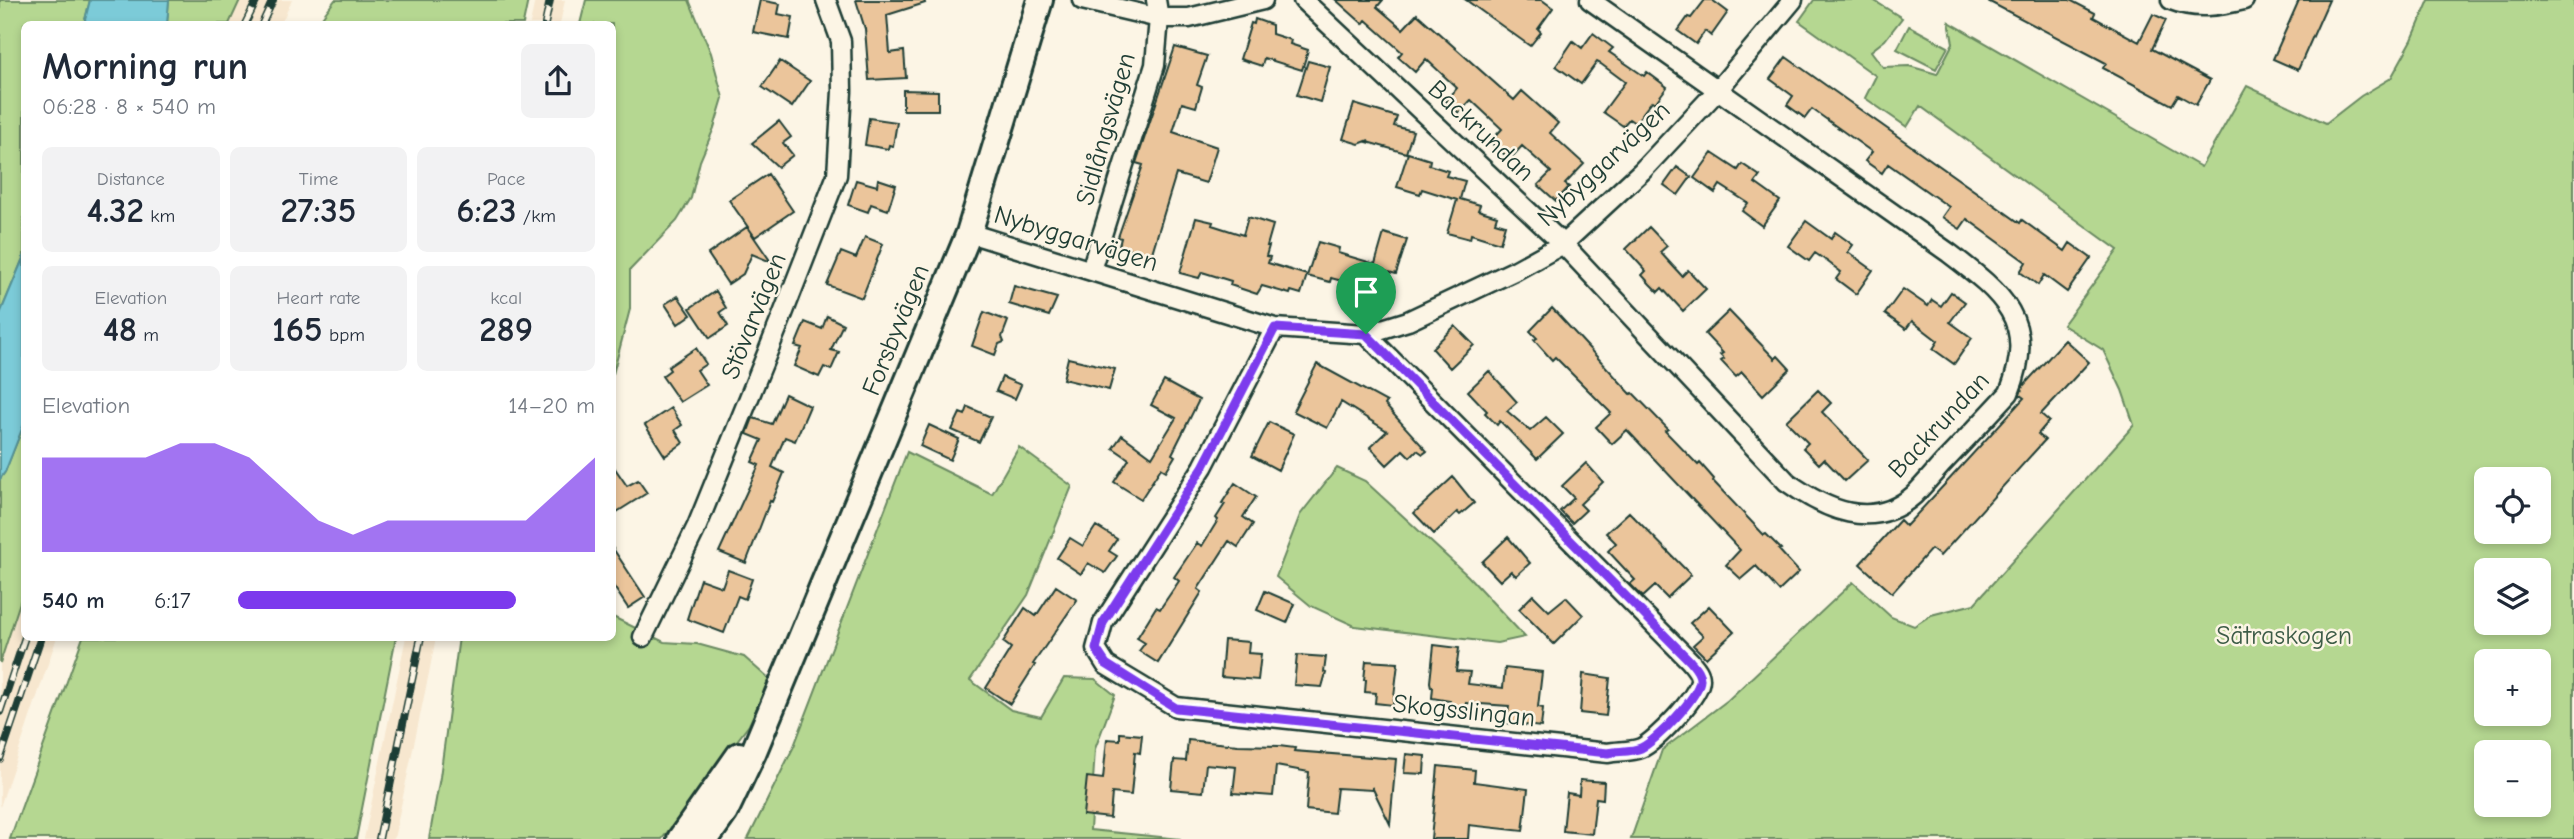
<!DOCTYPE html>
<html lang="en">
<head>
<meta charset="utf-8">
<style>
	:root { --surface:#fff; --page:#f2f2f3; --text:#1f2937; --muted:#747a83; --accent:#7c3aed }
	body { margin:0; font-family:"Comic Neue",sans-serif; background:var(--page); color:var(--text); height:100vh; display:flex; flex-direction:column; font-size:26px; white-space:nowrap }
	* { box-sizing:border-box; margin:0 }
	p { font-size:23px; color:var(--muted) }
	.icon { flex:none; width:38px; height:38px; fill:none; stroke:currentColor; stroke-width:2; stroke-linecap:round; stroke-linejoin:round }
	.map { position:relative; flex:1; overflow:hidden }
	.sheet { position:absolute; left:21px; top:21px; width:595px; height:620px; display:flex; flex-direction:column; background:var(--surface); border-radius:10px; box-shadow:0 4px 10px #0003 }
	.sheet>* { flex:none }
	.tools { position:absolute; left:2474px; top:467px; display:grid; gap:14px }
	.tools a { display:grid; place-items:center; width:77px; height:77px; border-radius:10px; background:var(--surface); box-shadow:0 4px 10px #0003; font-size:35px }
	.pin { position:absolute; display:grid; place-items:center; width:60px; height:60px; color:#fff; margin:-72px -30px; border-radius:50% 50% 50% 0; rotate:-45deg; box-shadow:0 0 7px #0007 }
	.pin .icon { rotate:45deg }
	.round { display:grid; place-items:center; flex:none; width:74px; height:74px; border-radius:10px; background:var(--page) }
	.headline { display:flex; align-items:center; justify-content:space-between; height:119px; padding:0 21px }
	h1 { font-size:38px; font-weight:700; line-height:52px }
	.metrics { display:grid; grid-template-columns:repeat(3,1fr); gap:10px; height:119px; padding:7px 21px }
	.metrics div { display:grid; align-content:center; border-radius:10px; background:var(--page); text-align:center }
	.metrics b { font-size:35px; font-weight:700 }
	.metrics small { font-size:19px; font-weight:400 }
	.metrics p { font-size:19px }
	.chart { height:196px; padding:14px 21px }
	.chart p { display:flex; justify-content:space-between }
	.chart svg { width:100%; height:126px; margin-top:7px; fill:var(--accent); opacity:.7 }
	ul { padding:0 21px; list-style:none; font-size:23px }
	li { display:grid; grid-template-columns:112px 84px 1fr; align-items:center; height:52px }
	li i { height:18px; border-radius:9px; background:var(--accent) }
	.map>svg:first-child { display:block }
	.built { fill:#f7e7cf }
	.green { fill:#b5d791; stroke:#6a8a62; stroke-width:2; fill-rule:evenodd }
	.water { fill:#7bcbd8; stroke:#569296; stroke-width:2 }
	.building { fill:#ebc59b; stroke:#1f3d34; stroke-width:2 }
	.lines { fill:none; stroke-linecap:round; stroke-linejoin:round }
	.street-casing { stroke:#1f3d34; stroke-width:23 }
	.secondary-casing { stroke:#1f3d34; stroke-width:30 }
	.street { stroke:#fcf5e5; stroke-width:18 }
	.secondary { stroke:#fcf5e5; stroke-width:24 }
	.rail-casing { stroke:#1f3d34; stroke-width:8 }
	.rail { stroke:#fcf5e5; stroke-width:5; stroke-dasharray:16; stroke-linecap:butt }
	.route-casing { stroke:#fff; stroke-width:14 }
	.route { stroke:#7c3aed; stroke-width:9 }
	.labels { text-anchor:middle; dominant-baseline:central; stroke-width:5; stroke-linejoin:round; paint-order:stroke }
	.street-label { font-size:26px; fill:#1f3d34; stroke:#fcf5e5 }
	.park-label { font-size:26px; fill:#3d5c47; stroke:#fcf5e5 }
</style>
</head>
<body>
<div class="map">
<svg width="2574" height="839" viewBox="0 0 2574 839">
	<rect width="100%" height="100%" fill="#fcf5e5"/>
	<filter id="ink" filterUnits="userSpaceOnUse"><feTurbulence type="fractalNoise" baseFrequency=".0143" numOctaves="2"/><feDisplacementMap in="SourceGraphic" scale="14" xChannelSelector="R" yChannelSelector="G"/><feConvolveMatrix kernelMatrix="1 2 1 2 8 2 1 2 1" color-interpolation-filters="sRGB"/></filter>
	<g filter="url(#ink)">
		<path class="built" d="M240,0h52l-11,24h-52z
			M535,0h30l-5,24h-30z
			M24,590v47h33l-57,170v-144z
			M406,637h30l-7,36 -35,166h-30z"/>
		<path class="green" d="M0,0h90l-6,24h-60v232l-24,58z
			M169,0h71l-11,24h-62z
			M335,0h193l-5,24h-206z
			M586,0h103l22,53 12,45 -9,30 -14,33 -9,37 -14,23 -47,49v39l-17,65 -1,-350h-32z
			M1814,0h59l29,18 -17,22 -14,11 12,16 26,-1 28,8 16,-31 -4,-21 252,145 46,-81 79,37 35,-27 30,-18 21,-38 17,-40h145v839h-943l31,-89 66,-50 125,-118 38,35 23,9 17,-11 43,-11 160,-179 -12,-35 -19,-40 -40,-25 55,-75 -198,-144 -13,21 -42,-29 11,-22 -77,-55zM2487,480h52v52h-52zM2487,570h52v53h-52zM2487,662h52v52h-52zM2487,752h52v53h-52z
			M1909,26l39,21 -12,22 -39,-20z
			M24,424v166l-24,73v-184l5,-7z
			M1019,447l53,39 -44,109 -58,85 41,30 30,7 23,-39 31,1 20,16 -20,54 -5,81 91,9h-433l46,-93 113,-294 85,42z
			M1337,468l28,13 103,95 57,61 -28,6 -142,-17 -44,-20 -35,-29 24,-62z
			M613,617l51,25 33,2 47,13 26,23 -21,45 -87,114h-233l11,-62 19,-140h153z
			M83,637h313l-40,202h-346z"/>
		<path class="water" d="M90,0h79l-2,24h-83z
			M24,256v168l-19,48 -5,7v-165z"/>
		<path class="building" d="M760,0l20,4 -2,10 15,3 -4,22 -36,-7z
			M856,0h68l1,3 -38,12 3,38 14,-2 2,27 -37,2 -4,-51z
			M1336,0h47l-6,7 26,22 14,-15 97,86 8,-9 36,32 -8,10 34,31 -19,20 4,3 -13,14 -18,-16 13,-13 -29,-26 -12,13 -20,-17 12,-13 -31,-29 -12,13 -13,-12 11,-13 -31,-29 -11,13 -17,-15 4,-5 -36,-32 -3,4z
			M1466,0h76l11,8 -15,21 3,3 -11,14z
			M1705,0h7l16,12 -17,24 -6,-5 -9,13 -18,-13 10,-14 3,1z
			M1986,0h84l25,13 -2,4 46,25 14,-28 13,6 -14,29 58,31 -14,25 -18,-10 -6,10 -69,-37 3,-5z
			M2299,0h30l-31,70 -25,-11z
			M1255,19l17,6v9l19,6 -1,4 18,6 -6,20 -38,-12 -2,8 -22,-7 11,-36 3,1z
			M1593,33l20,15 -4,4 35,24 3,-4 20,15 -12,16 -3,-2 -17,22 -6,-4 -6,7 -20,-14 22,-30 -24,-18 -4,-2 -16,22 -25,-18 17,-25 9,7z
			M1175,47l32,9 -10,29 5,2 -6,20 -14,-4 -9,29 44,15 -11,36 -30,-9 -25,82 -32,-10 2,-8 -3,-1 25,-72 -7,-2z
			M1786,57l234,166 2,-3 43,31 5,-8 21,15 -24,34 -23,-17 -6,10 -18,-13 6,-10 -59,-43 -7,10 -18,-12 7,-10 -61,-43 -6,9 -17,-12 7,-9 -60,-43 -7,9 -18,-13 6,-9 -23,-17z
			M780,61l30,20 -18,26 -30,-20z
			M1308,61l22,6 -10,35 -23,-7z
			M903,90l35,1v19h-35z
			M1354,104l43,13 -3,9 19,5 -7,22 -39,-11 2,-2 -10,4 -16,-5z
			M869,118l28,4 -4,24 -4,-1 -1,4 -23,-4z
			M779,121l12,16 -8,6 10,12 -15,12 -26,-24z
			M1408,153l22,7 -1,5 19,6 -2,5 19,5 -5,18 20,6 -2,5 19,6 -2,6 10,3 -5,18 -29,-9 -1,5 -23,-6 10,-33 -35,-11 -2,5 -23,-7z
			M1712,153l26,17 4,-6 18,12 -5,7 25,18 -18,25 -20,-15 6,-8 -28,-18 -5,8 -21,-15z
			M1677,167l14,10 -13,18 -14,-10z
			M768,174l25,37 -38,26 -26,-37z
			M878,179l18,6 -8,25 -17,-6 -3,8 -20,-7 8,-25 21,6z
			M1248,217l25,8 -6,21h2l-3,10 4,1 -2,6 39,12 -6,19 -10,-3 -1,3 -28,-8 -5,8 -27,-9 1,-4 -29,-9 -3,6 -19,-5 16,-55 17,4 -1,3 31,10z
			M1806,221l25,18 4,-7 10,7 8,6 -5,7 25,18 -17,24 -20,-15 5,-7 -13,-10 -13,-9 -6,8 -21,-15z
			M747,227l24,35 -19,-8 -9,20 -15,10 -20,-30z
			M1649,227l18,19 -7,6 22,24 6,-6 18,19 -23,22 -21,-23 -4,4 -8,-8 -8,-9 4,-4 -20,-22z
			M1384,233l23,7 -11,34 -21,-6 -5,15 -15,-4 -2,5 -22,-6 -1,4 -23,-6 11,-34 21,6 -1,5 37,11z
			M865,237l18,7 -21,54 -35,-13 14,-33 15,6z
			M1014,286l43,12 -8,18 -40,-12z
			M1903,289l25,17 4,-6 9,6 10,-14 14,10 -15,20 22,16 -18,26 -21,-15 5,-8 -26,-20 -6,8 -21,-15z
			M716,291l10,17 -6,4 8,14 -18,12 -20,-30z
			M678,296l13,19 -13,9 -13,-20z
			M1552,308l79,86 2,-1 35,36 -3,2 33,34 2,-2 14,16 -1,2 51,54 2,-1 15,15 -2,1 20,22 -20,19 -23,-25 -15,13 -15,-14 14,-15 -113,-120 -15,14 -16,-17 15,-14 -56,-56 -3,3 -18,-20 3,-2 -7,-7z
			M1729,311l46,48 3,-3 12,13 -27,26 -21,-23 -6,5 -15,-16 3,-2 -4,-4 3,-2 -18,-19z
			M984,312l24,9 -6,16 2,5 -5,2 -4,11 -23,-9z
			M827,316l16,8 -12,26 8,2 -8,18 -7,-3 -5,10 -25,-11 8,-18 -7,-2 10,-24 17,7z
			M1455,326l19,19 -24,23 -18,-20z
			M2065,340l24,22 -48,52 8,7 -11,13 7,6 -105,116 -9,-7 -39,44 -32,-29 40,-44 6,6 40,-43 78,-85 -4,-3 3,-9z
			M696,348l10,16 -9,6 10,15 -27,17 -18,-26 8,-6 -2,-3z
			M1068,358l47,11 -6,21 -46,-11z
			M1317,364l70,38 -2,3 42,46 -4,3 -6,-4 -7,7 -7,-7 -16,15 -17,-18 17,-16 -46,-29 -14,26 -34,-17z
			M1489,371l28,31 -10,9 23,20 16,-14 17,17 -26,25 -37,-38 -3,4 -12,-12 2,-2 -19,-20z
			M1002,377l19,8 -6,14 -19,-8z
			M1164,381l35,19 -27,54 3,2 -9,15 -5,-3 -20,31 -27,-17 15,-23 -16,-11 9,-13 30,22 24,-39 -25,-13z
			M1818,390l13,13 -9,9 46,48 -23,21 -21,-22 -5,5 -16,-16 5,-5 -22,-22z
			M785,394l25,12 -15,35 -10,-4 -13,30 12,6 -12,29 -2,-1 -24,62 -27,-11 40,-87 -7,-3 10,-22 -15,-6 6,-16 19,6z
			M968,407l23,10 -12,25 -27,-12 8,-17 5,2z
			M671,408l11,17 -7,5 8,13 -18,13 -20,-31z
			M1269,422l25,12 -16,36 -26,-14z
			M929,425l30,14 -9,21 -30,-14z
			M1586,463l17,19 -23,22 6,6 -14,13 -12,-12 14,-13 -12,-12z
			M612,464l15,22 11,-6 9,13 -35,22z
			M1453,477l21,26 -14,12 -3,-3 -23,22 -20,-21z
			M1235,483l21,14 -13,20 10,7 -15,23 -9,-6 -31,48 4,3 -44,71 -19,-12 6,-8 -8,-5 19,-31 4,2 19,-28 -5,-4 23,-34 5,3 16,-26 -2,-2 9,-14 -3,-1z
			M1629,512l62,63 -24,23 -12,-12 -12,11 -13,-13 5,-4 -27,-29 8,-8 -10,-10z
			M1096,526l21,13 -8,12 8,5 -12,17 -17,-10 -7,11 -24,-16 13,-20 13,8z
			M1508,537l22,26 -14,13 -5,-5 -11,10 -18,-19z
			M612,547l33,50 -17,11 -16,-24z
			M728,570l24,9 -7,20 -7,-3 -14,37 -37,-14 13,-40 22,8z
			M1056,586l21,14 -44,64 2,1 -25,39 -24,-16 25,-40 -8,-6 22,-34 11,8z
			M1265,591l30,13 -8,19 -30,-13z
			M1533,595l16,16 17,-14 17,18 -29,29 -35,-35z
			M1709,606l25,26 -28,26 -13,-13 10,-9 -13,-13z
			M1224,640l25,2 -1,11 13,1 -3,26 -37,-3z
			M1434,645l25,3 -3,23 14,1 -2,12 35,4 2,-20 37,4 -4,35 5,1 -2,19 -34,-4 2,-17 -43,-3v5l-16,-2v-5l-18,-3 1,-11h-2l-1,-5z
			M1297,655l29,2 -2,15 2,1 -4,14 -28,-2z
			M1366,661l32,2 -5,42 -18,-2 1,-10 -11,-1 1,-12h-2z
			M1583,674l27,4 -4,38 -26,-3z
			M1120,733l22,2 -2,18 -5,-1 -4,43 -19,-2 -2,25 -27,-3 4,-38 16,2 4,-40 13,1z
			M1188,740l50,5 41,1 16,2 -1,3 102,8 -6,65 -18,-37v3l-35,-2 -3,25 -28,-3 3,-38 -33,-6 -3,30 -40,-3 3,-26 -30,-3 -3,28 -32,-3 3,-29 12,1z
			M1406,754l19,2 -1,18 -20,-1z
			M1438,766l37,4 -1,12 54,7 -5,42 -54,-6 -1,14h-37z
			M1580,780l24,2 -1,17 -7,-1 -4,36 -29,-3 4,-38 12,2z"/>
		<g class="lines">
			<defs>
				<path id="street" d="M1082,0l77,18h30l74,-18
					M1303,0l260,244 224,238c38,27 85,50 127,13 10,-10 19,-21 29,-32 22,-23 44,-46 66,-70 29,-72 -6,-99 -60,-140l-359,-253
					M2171,0c25,10 48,6 73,0
					M969,233l306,95 91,6 42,-13 108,-51 47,-26 79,-73 75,-80 76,-91
					M1091,270l64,-205 4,-47 -3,-18
					M1275,328l-72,139 -100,156 -7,26 10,16 70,42 432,46c9,-2 24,-1 33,-5 14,-6 60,-53 59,-69 0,-7 -6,-13 -10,-18l-324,-327
					M643,637l54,-111 84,-207 56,-144 5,-84 -1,-50 -15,-41"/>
				<path id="secondary" d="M680,839l59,-84
					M706,839l19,-27 29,-61 215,-518 71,-233"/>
			</defs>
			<use href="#street" class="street-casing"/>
			<use href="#secondary" class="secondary-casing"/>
			<use href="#street" class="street"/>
			<use href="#secondary" class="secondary"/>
			<defs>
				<path id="rail" d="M245,24l12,-24
					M262,24l11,-24
					M545,24l5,-24
					M0,712l25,-75
					M0,759l41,-122
					M379,839l42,-202"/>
			</defs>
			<use href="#rail" class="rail-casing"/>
			<use href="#rail" class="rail"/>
		</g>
	</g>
	<g class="lines" filter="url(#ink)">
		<defs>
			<path id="route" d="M1275,328l91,6 324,327c4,5 10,11 10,18 1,16 -45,63 -59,69 -9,4 -24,3 -33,5l-432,-45 -70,-44 -10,-15 7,-26 100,-156z"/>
		</defs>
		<use href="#route" class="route-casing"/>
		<use href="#route" class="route"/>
	</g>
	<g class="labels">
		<g class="street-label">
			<text transform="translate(1106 129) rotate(-74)">Sidlångsvägen</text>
			<text transform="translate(1481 131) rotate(43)">Backrundan</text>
			<text transform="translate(1604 164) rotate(-43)">Nybyggarvägen</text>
			<text transform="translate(1076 239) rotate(17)">Nybyggarvägen</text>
			<text transform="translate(754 316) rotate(-68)">Stövarvägen</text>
			<text transform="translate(896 330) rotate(-68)">Forsbyvägen</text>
			<text transform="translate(1939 425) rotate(-47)">Backrundan</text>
			<text transform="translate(1464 711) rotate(6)">Skogsslingan</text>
		</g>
		<g class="park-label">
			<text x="2284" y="636">Sätraskogen</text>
		</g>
	</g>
</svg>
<div class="tools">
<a><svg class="icon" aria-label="locate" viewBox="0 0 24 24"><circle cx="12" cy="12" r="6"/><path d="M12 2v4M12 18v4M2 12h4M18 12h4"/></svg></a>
<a><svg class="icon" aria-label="layers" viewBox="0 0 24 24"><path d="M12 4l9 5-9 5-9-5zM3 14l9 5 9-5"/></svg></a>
<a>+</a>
<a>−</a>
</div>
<div class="pin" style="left:1366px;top:334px;background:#1e9e55"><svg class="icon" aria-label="arrive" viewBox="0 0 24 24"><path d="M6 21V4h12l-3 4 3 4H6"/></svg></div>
<section class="sheet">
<div class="headline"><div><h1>Morning run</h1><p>06:28 · 8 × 540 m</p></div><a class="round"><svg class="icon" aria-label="share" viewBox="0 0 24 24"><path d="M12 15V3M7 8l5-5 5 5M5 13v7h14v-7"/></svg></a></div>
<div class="metrics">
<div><p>Distance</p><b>4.32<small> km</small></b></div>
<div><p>Time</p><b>27:35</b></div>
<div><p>Pace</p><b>6:23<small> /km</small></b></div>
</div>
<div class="metrics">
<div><p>Elevation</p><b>48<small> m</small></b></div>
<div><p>Heart rate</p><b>165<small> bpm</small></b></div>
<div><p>kcal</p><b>289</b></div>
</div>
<div class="chart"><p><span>Elevation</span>14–20 m</p>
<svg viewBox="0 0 160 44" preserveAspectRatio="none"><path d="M0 44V11L10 11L20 11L30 11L40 6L50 6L60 11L70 22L80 33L90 38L100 33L110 33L120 33L130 33L140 33L150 22L160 11V44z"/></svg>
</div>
<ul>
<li><b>540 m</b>6:17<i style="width:78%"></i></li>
</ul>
</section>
</div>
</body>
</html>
